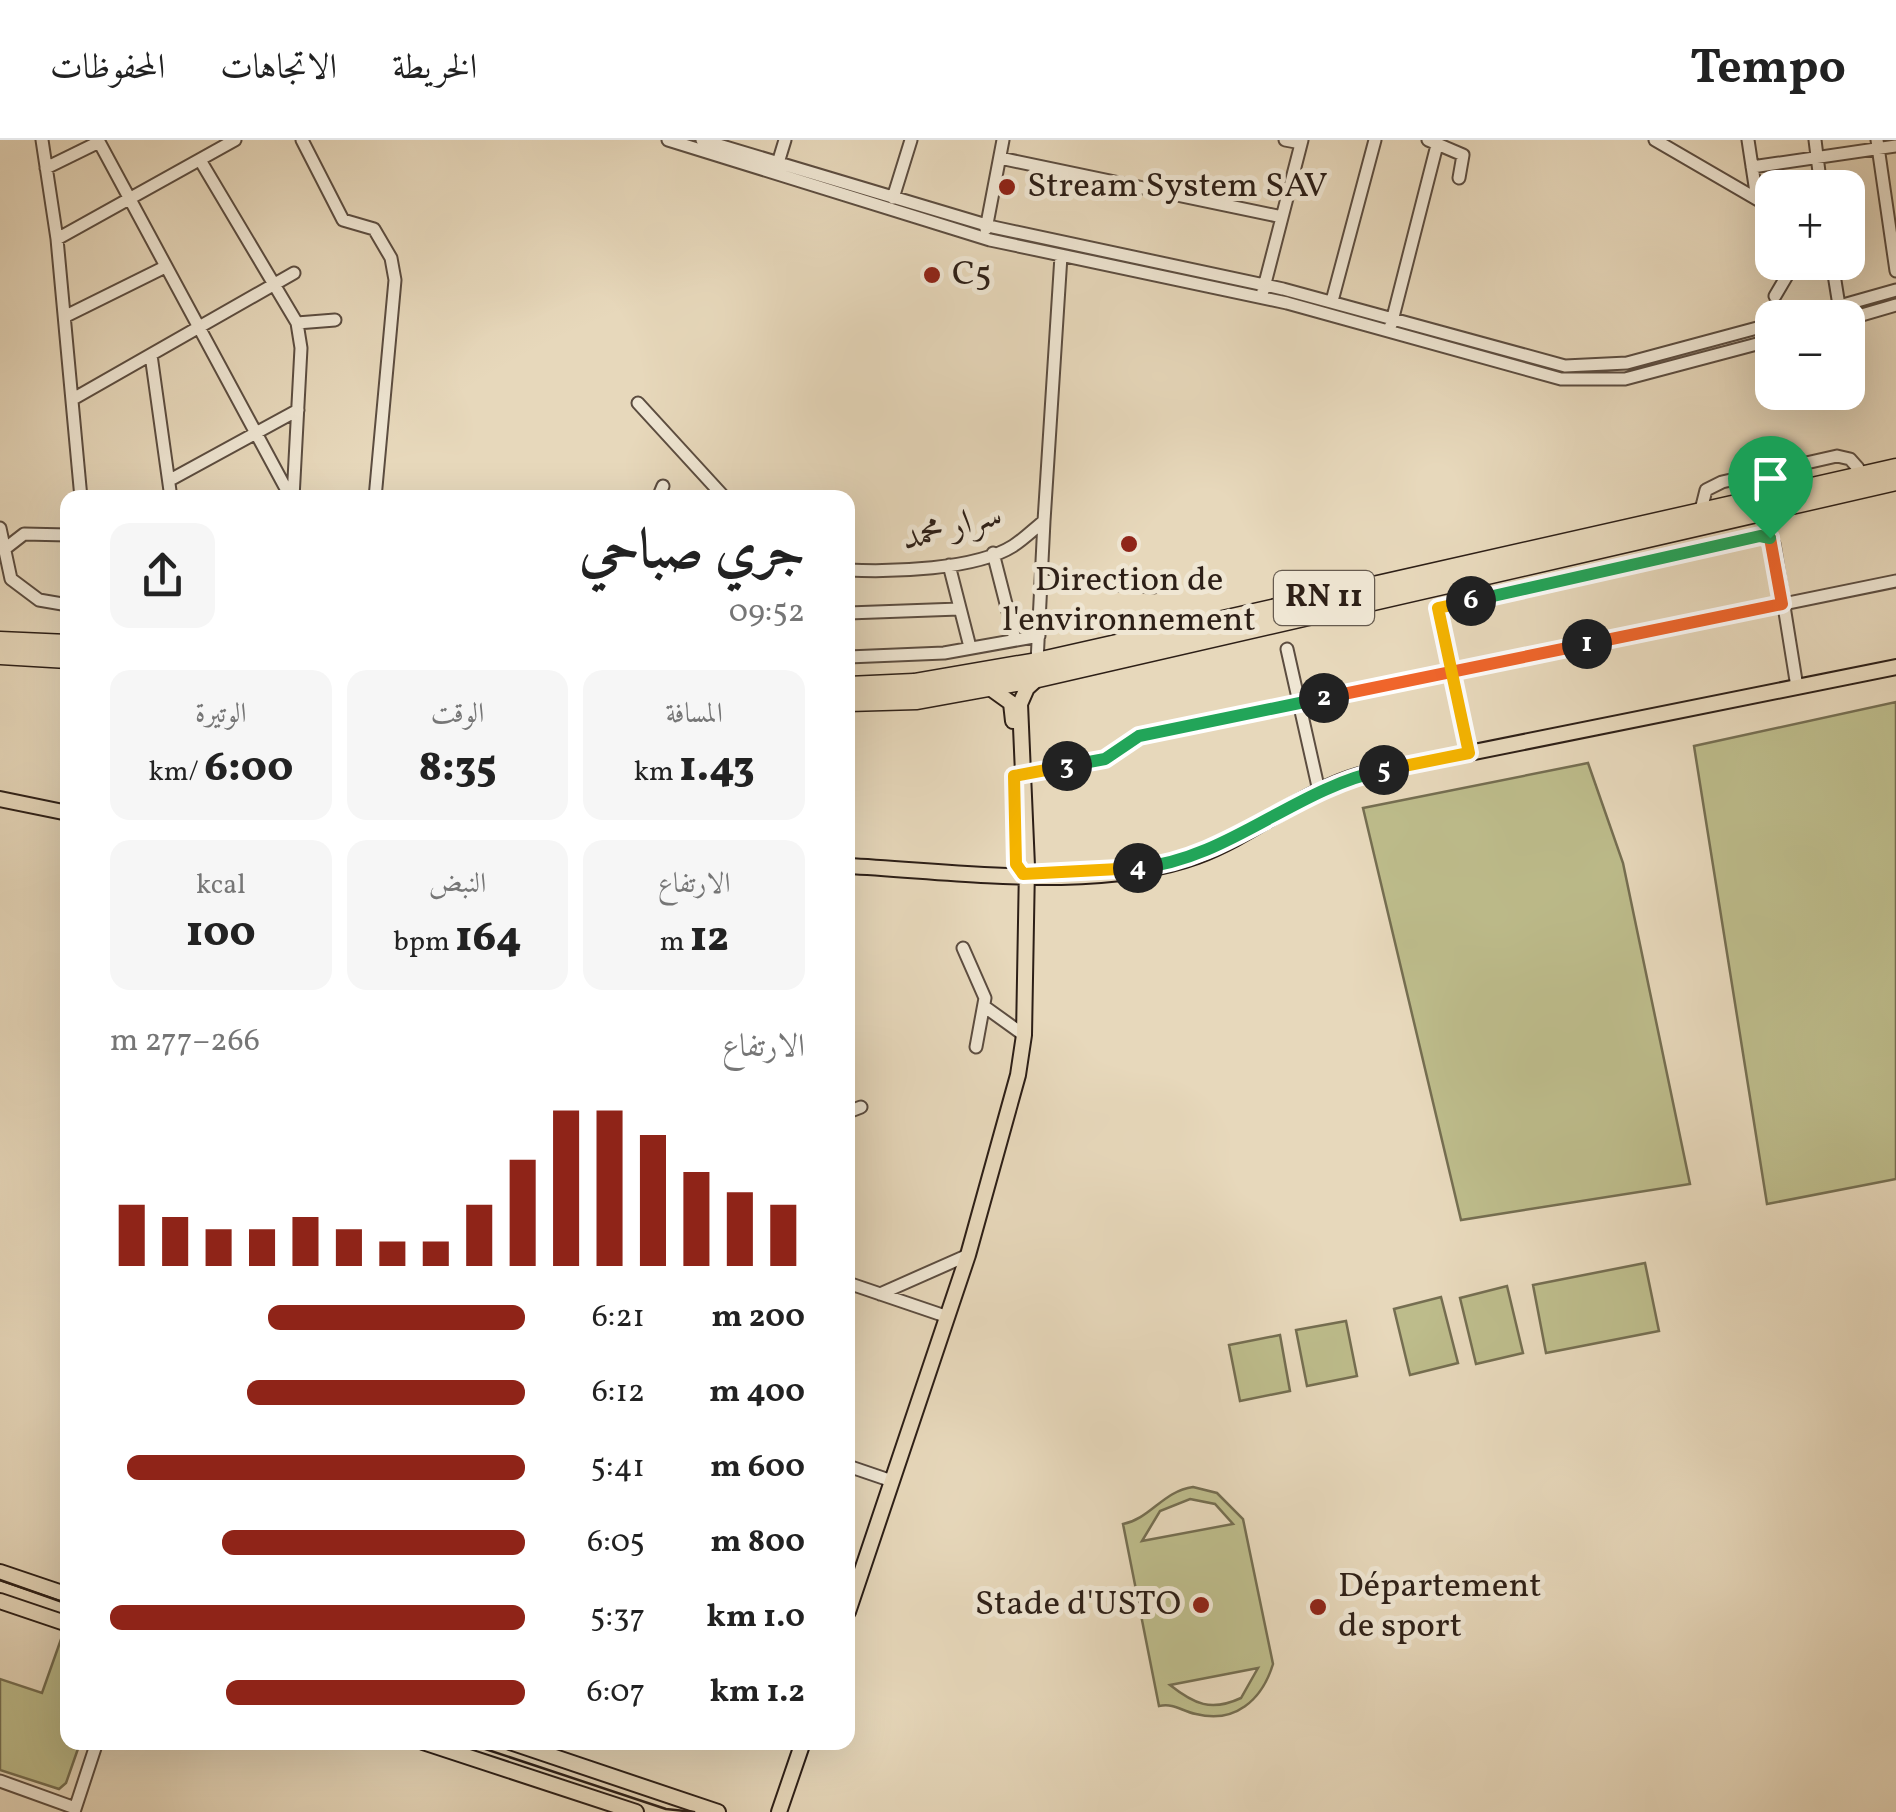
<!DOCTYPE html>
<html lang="ar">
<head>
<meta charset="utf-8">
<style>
	:root { --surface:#fff; --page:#f6f6f6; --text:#222; --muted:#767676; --line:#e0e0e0; --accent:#8f2418 }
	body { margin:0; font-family:Vollkorn,Amiri,serif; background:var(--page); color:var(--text); direction:rtl; height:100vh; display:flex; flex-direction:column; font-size:38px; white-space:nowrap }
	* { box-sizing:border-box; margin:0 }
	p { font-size:32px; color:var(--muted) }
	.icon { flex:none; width:55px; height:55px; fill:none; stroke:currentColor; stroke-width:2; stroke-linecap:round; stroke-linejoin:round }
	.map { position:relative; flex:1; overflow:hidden; direction:ltr }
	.panel { position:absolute; left:60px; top:350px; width:795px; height:1260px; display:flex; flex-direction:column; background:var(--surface); border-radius:20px; box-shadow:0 10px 40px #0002; direction:rtl }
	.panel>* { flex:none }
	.buttons { position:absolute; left:1755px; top:30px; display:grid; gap:20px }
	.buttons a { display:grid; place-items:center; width:110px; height:110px; border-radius:20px; background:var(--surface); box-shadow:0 10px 40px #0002; font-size:50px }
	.pin { position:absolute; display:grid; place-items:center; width:85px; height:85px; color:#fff; margin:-102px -42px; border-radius:50% 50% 50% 0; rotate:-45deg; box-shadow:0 0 10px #0007 }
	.pin .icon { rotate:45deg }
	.km { position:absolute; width:50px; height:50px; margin:-25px; border-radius:50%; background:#222; color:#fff; font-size:28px; line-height:50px; text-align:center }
	.round { display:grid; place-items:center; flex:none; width:105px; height:105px; border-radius:20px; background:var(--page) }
	.headline { display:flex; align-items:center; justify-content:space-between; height:170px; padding:0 50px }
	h1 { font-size:55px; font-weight:800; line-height:75px }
	.stats { display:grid; grid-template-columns:repeat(3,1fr); gap:15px; height:170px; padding:10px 50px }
	.stats div { display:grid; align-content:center; border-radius:20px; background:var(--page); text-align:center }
	.stats b { font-size:42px; font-weight:800 }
	.stats small { font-size:28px; font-weight:400 }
	.stats p { font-size:28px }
	.chart { height:280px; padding:20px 50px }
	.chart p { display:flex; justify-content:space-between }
	.chart svg { width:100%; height:180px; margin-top:10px; stroke:var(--accent); stroke-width:6 }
	ul { padding:0 50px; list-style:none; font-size:32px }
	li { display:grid; grid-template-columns:160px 120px 1fr; align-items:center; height:75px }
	li i { height:25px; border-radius:12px; background:var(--accent) }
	header { display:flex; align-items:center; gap:60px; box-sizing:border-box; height:140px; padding:0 50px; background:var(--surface); border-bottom:2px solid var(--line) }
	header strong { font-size:48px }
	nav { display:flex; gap:55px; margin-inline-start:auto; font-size:35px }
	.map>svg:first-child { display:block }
	.green { fill:#bdbc8b; stroke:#756e51; stroke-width:2.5; fill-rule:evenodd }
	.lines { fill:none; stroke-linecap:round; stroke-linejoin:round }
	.minor-casing { stroke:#5c4d40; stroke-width:15 }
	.major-casing { stroke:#2d1f17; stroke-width:18 }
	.highway-casing { stroke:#2d1f17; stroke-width:21 }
	.minor { stroke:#efe6d3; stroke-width:11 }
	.major { stroke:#e7d8bb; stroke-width:14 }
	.highway { stroke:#e7d8bb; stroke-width:18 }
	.tram { stroke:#2d1f17; stroke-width:2.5 }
	.split-1-casing { stroke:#fff; stroke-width:20 }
	.split-2-casing { stroke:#fff; stroke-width:20 }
	.split-3-casing { stroke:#fff; stroke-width:20 }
	.split-4-casing { stroke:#fff; stroke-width:20 }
	.split-5-casing { stroke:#fff; stroke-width:20 }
	.split-6-casing { stroke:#fff; stroke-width:20 }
	.split-7-casing { stroke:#fff; stroke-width:20 }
	.split-1 { stroke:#f0652b; stroke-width:12 }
	.split-2 { stroke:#f0652b; stroke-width:12 }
	.split-3 { stroke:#22a559; stroke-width:12 }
	.split-4 { stroke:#f5b400; stroke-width:12 }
	.split-5 { stroke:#22a559; stroke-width:12 }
	.split-6 { stroke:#f5b400; stroke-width:12 }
	.split-7 { stroke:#22a559; stroke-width:12 }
	.poi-dot { fill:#8f2418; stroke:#efe6d3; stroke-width:4 }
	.labels { text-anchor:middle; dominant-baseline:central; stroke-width:10; stroke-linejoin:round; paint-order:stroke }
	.shield { fill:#efe6d3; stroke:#675b4f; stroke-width:2.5 }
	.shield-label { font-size:32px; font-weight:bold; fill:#2d1f17 }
	.poi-label { font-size:35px; fill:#2d1f17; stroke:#efe6d3; text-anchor:start }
	.street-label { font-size:35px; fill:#2d1f17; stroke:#efe6d3 }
</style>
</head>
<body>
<header>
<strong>Tempo</strong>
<nav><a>الخريطة</a><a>الاتجاهات</a><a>المحفوظات</a></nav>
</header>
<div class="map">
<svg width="1896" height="1672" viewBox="0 0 1896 1672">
	<rect width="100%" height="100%" fill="#e7d8bb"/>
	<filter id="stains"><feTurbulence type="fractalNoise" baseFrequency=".002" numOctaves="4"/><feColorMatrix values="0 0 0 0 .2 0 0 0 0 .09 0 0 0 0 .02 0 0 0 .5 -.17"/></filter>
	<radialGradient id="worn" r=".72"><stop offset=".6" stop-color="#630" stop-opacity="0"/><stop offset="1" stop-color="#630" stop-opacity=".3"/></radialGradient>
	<path class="green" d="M1896,562v477l-129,25 -73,-458z
		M1588,623l35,100 67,321 -229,36 -98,-412z
		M1645,1123l14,68 -113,22 -13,-68z
		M1507,1146l16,67 -47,11 -16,-66z
		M1441,1157l17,66 -48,12 -16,-66z
		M1346,1181l11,55 -50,10 -11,-56z
		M1280,1195l10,56 -50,10 -11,-56z
		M1193,1347l24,6 26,26 30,145c-11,36 -38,60 -77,50 -15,-3 -21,-11 -37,-8l-36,-182c27,-5 40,-33 70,-37zM1190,1359l25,5 18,20 -91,17 18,-30zM1258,1528l-17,30c-30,14 -47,6 -71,-13z
		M65,1488l3,114 12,1 -14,40 -7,6 -59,-19v-91l42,14z"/>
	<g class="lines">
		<defs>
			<path id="minor" d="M42,0l15,99 24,259
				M98,0l193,358
				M302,0l41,80 31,9 17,29 4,22 -20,218
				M668,0l322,100 297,63 274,76h64l147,-39
				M702,0l291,87 290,62 282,77 62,-3 145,-39
				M1285,0l16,3
				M1428,0l35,15 -4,23
				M1655,0l117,68
				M1748,0l9,59
				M1815,0l6,48
				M1877,0l19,131
				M1000,18l282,59
				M200,20l97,163 4,25 -8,150
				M778,23l7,-23
				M1752,27l144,-21
				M46,28l53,-26
				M893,58l18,-58
				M986,89l17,-89
				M57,99l178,-99
				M1832,122l9,56
				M1263,151l39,-151
				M1775,156l20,-34
				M1332,161l43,-161
				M66,176l99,-49
				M1797,178l99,-28
				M1848,179l48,-14
				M297,183l38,-3
				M1391,185l46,-180
				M151,215l20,143
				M73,259l221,-126
				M638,263l87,95
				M170,340l128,-70
				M658,358l5,-12
				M1701,370l5,-20 16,-8 115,-26 13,3 8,9
				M1044,381l17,-265
				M0,388l11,51 28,21 29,5
				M6,408l18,-14 44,1
				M993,413l22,86
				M949,425l21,82
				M848,430c43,2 127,0 165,-24 11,-7 21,-17 31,-25l-7,141
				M1041,441l113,6
				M848,473l111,-4
				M1287,509l32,142
				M848,517l96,-4 95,-17
				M1469,613l-31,-145 322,-73 8,1 6,8 23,143
				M1021,635l84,-16 34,-23 757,-155
				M963,808l22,50 -9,49
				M985,867l39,28
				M848,972l13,-5
				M848,1143l100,34
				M880,1154l88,-39
				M848,1326l44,15
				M0,1641l75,27
				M74,1672l23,-70"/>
			<path id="major" d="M990,548l21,15 2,18
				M0,659l68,14
				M848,726c105,5 248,27 349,-10 57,-21 104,-64 163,-81l536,-108
				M0,1432l68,23
				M0,1461l68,23
				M848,1472l120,-357 50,-180 6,-40 3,-169 -7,-162 7,-16 11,-10
				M423,1602l213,70
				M510,1602l208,70
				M779,1672l24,-70"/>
			<path id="highway" d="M0,501l68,3
				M0,515l68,4
				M848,546l66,-3 123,-21 859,-194
				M848,562l69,-2 121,-22 858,-197"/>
		</defs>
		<use href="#minor" class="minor-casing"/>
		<use href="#major" class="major-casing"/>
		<use href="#highway" class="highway-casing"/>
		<use href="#minor" class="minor"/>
		<use href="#major" class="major"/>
		<use href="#highway" class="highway"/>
		<path class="tram" d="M0,1440l68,24
			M464,1602l202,67 28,3"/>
	</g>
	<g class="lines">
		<defs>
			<path id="split-1" d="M1587,504l195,-40 -12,-66"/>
			<path id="split-2" d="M1324,558l263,-54"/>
			<path id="split-3" d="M1067,626l38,-7 34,-23 185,-38"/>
			<path id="split-4" d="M1067,626l-53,10 2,88 7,10 115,-6"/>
			<path id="split-5" d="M1138,728c91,-9 157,-80 246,-98"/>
			<path id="split-6" d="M1384,630l85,-17 -31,-145 33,-7"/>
			<path id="split-7" d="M1471,461l289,-65 10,2"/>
		</defs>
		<use href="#split-1" class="split-1-casing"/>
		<use href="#split-2" class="split-2-casing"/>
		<use href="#split-3" class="split-3-casing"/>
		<use href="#split-4" class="split-4-casing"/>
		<use href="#split-5" class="split-5-casing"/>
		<use href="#split-6" class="split-6-casing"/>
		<use href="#split-7" class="split-7-casing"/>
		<use href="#split-1" class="split-1"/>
		<use href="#split-2" class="split-2"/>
		<use href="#split-3" class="split-3"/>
		<use href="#split-4" class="split-4"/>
		<use href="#split-5" class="split-5"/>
		<use href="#split-6" class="split-6"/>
		<use href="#split-7" class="split-7"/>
	</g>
	<g class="poi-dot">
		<circle cx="1007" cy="47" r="10"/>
		<circle cx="932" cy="135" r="10"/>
		<circle cx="1129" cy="404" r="10"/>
		<circle cx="1201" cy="1465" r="10"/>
		<circle cx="1318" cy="1467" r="10"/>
	</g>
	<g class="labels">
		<rect class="shield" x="1274" y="431" width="100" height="54" rx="8"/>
		<g class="shield-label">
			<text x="1324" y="458">RN 11</text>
		</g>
		<g class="poi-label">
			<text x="1027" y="47">Stream System SAV</text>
			<text x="952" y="135">C5</text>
			<text x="1129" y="441" text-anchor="middle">Direction de<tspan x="1129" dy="40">l'environnement</tspan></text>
			<text x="1338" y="1447">Département<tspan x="1338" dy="40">de sport</tspan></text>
			<text x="1181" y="1465" text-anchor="end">Stade d'USTO</text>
		</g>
		<g class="street-label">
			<text transform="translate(952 388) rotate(-15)">سرار محمد</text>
		</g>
	</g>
	<rect width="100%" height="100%" filter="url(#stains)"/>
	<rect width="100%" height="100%" fill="url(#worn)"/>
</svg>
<div class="buttons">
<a>+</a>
<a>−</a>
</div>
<div class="pin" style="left:1770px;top:398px;background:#1e9e55"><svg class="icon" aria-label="arrive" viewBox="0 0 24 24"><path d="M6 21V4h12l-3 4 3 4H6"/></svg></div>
<b class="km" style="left:1587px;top:504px">1</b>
<b class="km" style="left:1324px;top:558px">2</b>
<b class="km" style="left:1067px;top:626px">3</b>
<b class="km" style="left:1138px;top:728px">4</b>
<b class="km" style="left:1384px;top:630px">5</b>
<b class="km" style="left:1471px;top:461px">6</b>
<section class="panel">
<div class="headline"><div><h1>جري صباحي</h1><p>09:52</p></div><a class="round"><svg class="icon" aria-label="share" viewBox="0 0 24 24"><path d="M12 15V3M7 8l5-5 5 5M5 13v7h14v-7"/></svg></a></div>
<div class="stats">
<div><p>المسافة</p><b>1.43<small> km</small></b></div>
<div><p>الوقت</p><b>8:35</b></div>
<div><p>الوتيرة</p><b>6:00<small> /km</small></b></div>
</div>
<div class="stats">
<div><p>الارتفاع</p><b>12<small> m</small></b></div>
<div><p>النبض</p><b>164<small> bpm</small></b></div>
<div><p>kcal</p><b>100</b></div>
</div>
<div class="chart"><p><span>الارتفاع</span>266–277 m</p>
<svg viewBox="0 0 160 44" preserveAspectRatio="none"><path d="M5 44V29M15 44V32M25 44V35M35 44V35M45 44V32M55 44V35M65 44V38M75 44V38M85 44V29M95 44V18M105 44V6M115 44V6M125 44V12M135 44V21M145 44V26M155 44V29"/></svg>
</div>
<ul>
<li><b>200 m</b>6:21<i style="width:62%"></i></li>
<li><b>400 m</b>6:12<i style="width:67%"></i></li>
<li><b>600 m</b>5:41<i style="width:96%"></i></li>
<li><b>800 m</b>6:05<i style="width:73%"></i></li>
<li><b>1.0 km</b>5:37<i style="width:100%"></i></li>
<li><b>1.2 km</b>6:07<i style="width:72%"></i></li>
</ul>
</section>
</div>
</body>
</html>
